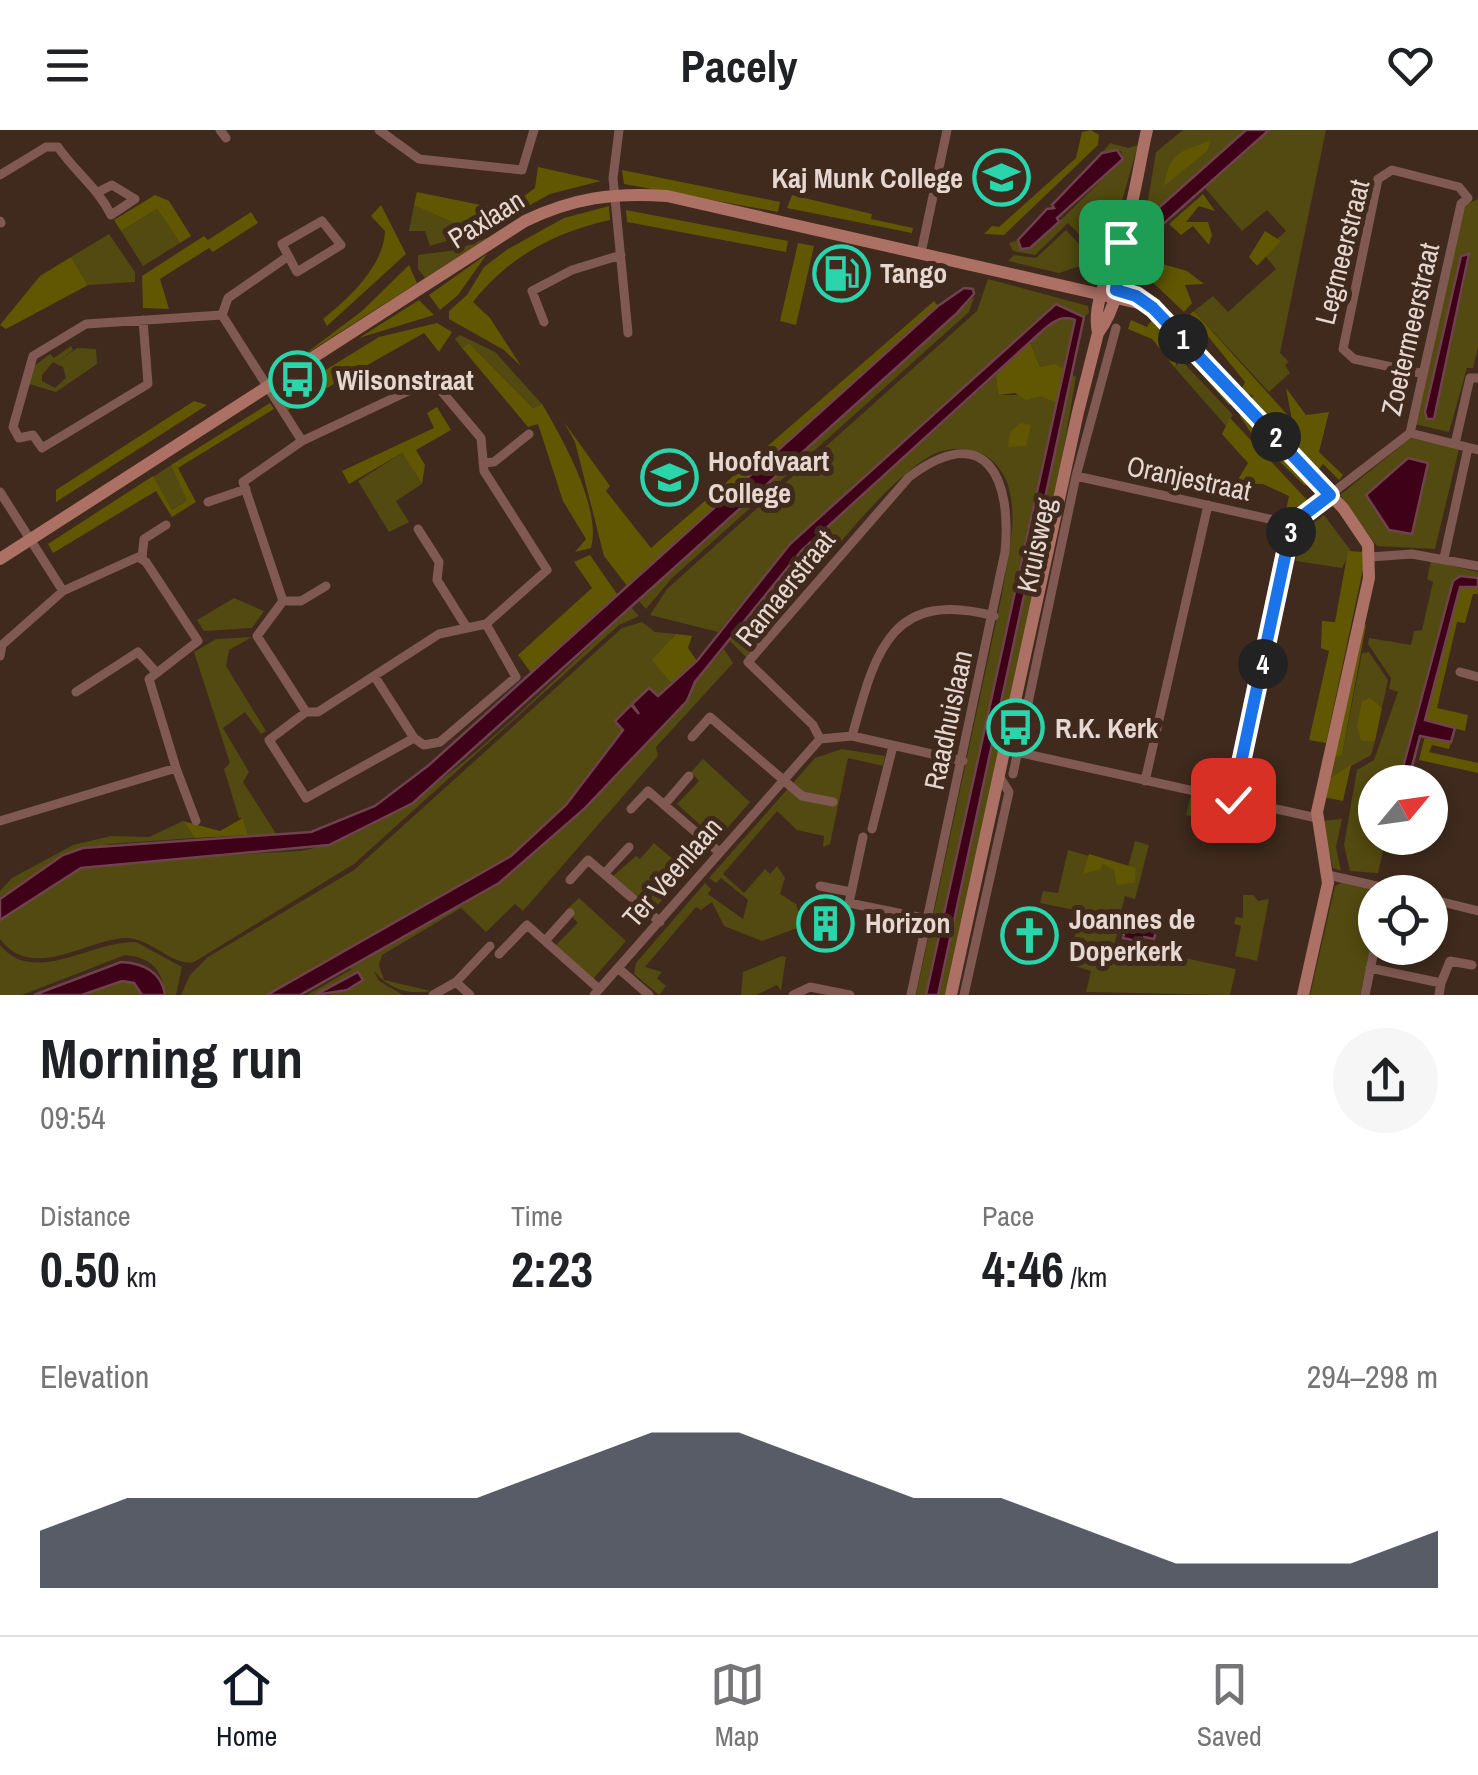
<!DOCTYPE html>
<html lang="en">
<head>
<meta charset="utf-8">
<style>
	:root { --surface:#fff; --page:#f6f6f6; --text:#202124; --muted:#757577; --line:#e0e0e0; --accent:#111827 }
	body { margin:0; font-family:"Archivo Narrow",sans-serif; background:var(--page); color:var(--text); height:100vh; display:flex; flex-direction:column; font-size:38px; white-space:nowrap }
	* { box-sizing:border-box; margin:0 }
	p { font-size:32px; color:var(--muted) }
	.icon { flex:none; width:55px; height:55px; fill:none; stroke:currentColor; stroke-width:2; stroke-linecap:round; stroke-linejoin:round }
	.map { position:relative; height:865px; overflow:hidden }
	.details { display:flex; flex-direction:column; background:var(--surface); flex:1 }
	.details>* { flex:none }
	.needle { width:65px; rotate:61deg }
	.tools { position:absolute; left:1358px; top:635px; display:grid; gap:20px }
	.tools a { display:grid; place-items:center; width:90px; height:90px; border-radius:50%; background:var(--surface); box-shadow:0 5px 15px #0003; font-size:50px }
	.pin { position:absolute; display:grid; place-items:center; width:85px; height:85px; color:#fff; margin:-42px; border-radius:20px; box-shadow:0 5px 15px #0006 }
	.km { position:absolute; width:50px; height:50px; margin:-25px; border-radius:50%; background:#222; color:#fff; font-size:28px; line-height:50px; text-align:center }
	.round { display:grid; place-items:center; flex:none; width:105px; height:105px; border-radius:52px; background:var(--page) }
	.overview { display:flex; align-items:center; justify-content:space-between; height:170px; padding:0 40px }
	h1 { font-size:55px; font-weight:800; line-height:75px }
	.figures { display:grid; grid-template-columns:repeat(3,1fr); gap:15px; height:170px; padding:10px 40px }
	.figures div { display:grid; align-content:center }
	.figures b { font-size:50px; font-weight:800 }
	.figures small { font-size:28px; font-weight:400 }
	.figures p { font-size:28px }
	.chart { height:280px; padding:20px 40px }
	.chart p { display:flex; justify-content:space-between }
	.chart svg { width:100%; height:180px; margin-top:10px; fill:var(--accent); opacity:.7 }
	header { display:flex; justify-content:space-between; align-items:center; height:130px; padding:0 40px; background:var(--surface); font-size:45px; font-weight:800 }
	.tabs { display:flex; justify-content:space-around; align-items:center; height:140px; border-top:2px solid var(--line); background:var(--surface); font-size:28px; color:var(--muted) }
	.tabs a { display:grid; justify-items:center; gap:5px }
	.tabs .current { color:var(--accent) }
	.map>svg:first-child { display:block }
	.green { fill:#524a10; fill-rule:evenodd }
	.forest { fill:#615702 }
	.water { fill:#3e0117; stroke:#70424e; stroke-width:2.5 }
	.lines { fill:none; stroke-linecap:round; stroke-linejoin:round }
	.street { stroke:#805952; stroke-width:9 }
	.secondary { stroke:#ac7065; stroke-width:12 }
	.route-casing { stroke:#fff; stroke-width:20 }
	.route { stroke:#1a73e8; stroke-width:12 }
	.labels { text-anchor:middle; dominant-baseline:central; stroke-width:10; stroke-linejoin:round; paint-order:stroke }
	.poi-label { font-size:28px; font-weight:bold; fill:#e6d8d0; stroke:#3f2a1d; text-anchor:start }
	.street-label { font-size:28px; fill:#e6d8d0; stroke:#3f2a1d }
</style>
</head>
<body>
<header><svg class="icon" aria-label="menu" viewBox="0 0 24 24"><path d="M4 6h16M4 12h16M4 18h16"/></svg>Pacely<svg class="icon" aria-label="heart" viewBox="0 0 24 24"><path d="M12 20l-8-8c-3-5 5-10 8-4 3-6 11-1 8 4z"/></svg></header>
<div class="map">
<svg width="1478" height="865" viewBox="0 0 1478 865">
	<rect width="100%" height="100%" fill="#3f2a1d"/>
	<path class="green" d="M1183,0h63l-91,82 -1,9 -11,9 13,-78z
		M1269,0h57l-46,223 9,9 -4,3 5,8 -21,19 -75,-81 19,-15 15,16 48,-43 -14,-17 24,-21 -19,-21 -25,21 -37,-43z
		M1110,13l18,5 10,-3 -33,115 -37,-37 -33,32 -22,-4 -4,-8 9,-3 3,9 43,-32 59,-58 -2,-8 -19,2z
		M1478,69v148l-5,21h-6l-18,64 -35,-8 51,-219zM1470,126l-36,163 -9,-7 35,-155z
		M414,75l62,11 13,12 -59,18 -5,-15h-16z
		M157,79l23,34 -37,23 -22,-35z
		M1066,100l29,31 -36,12 -51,-12 6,-6 22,3z
		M109,104l26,38v10l-47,3 -17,-28z
		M489,107l-64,41 -7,-9v-14l38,-5z
		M988,149l100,27 1,7 -5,4 -29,-13 -265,240 -72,88 -68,-17 17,-26 310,-278z
		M974,167l-5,15 -298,267 -25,30 -8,-9z
		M1059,188l16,2 -11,49 -9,-4 -15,2 -10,-25z
		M460,205l35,17 47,52 -9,4 -64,-65 -7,5 -7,-9z
		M71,216l2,4 -15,11 19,-13 19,1 1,15 -41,28 -27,-8 5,-18 16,-12 4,4zM53,232l10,5 3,11 -11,10 -13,-7v-6z
		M1180,229l53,56 -7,11 -51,-58z
		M1071,244l5,3 -18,106 -112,512h-8z
		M996,245l2,20h42l17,8 -131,592h-10l86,-401c6,-40 27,-110 -16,-138 -15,-9 -36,-9 -52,-2 -53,26 -145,154 -187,204l-17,-17 71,-90z
		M1411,308l48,11 -24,100 -58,-3 -37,-51z
		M402,323l20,31 -26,17 13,21 -20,10 -31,-51z
		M171,335l17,34 -16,11 -19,-33z
		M1324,385l27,36 -9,17 -46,-7 3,-26z
		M1431,431l47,11v6l-11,-2 -58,164 -10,42h-24v56h11l-8,35 -28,-2 -6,-26 13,-75 17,-10 24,-68 -9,-3 2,-11 -23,-34 1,-6 42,7 3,-14 8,-1 11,-48 -6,-3z
		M234,468l30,13 -12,17 -48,3 -7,-11z
		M631,477l8,9 -20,9 -265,239 -160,98c-22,5 -44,-26 -71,-24 -40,4 -92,43 -123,1v-19l81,-52 21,-6 199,-11c117,-22 242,-164 330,-244z
		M642,492l13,10 21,2 -23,26 18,23 -51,50 -54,72 -55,51 -244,139h-86l9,-20 18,-18 146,-87 268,-242z
		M252,507l-23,13 -3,16 40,65 -5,3 -16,-22 -22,16 26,44 -6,10 34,53h-29l-5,-17h-4l-15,-49 6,-6 -36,-111 22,-13z
		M724,519l9,14 -77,84 2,9 -135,155 -8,-7 -29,28 -25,-24 -79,47 -3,10 5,15 47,11c-22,4 -41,-1 -57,-20l5,10 24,14h-75l19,-5 6,-17 -38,22h-8l45,-26 -7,-3 154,-83c69,-54 125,-121 188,-182l8,-19z
		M1369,522l19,28 -6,28 -11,-10 -10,43h14l-4,14 -44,25 5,-22 10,-3 20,-102z
		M842,619l43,7 -2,10 -35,-8 -18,86 -7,3 1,-11 -27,-6 -20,-19 -54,63 21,19 21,-24 5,5 7,-8 8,12 -5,16 16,10 7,22 -41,15 -38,-15 -12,-24 -11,8 -5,-3 -51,60 17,5 -5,6 9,8 -7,9 -25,-21 2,-11 69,-80 6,6 -3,5 35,25 5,-19 -27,-22 -5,5 -7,-5 106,-120z
		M703,629l47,43 -33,38 -40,-36 22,-23 -8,-9z
		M1190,668l28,6 -4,18 -28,-7z
		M1342,689l-6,28 5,24 -8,-3 -12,-47z
		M183,691l12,17 -86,6 -33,14 -13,-3 -63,43v-7l12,-13 61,-33 38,-9 38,1z
		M1135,711l14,4 -14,54 -10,-3 -6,23 -79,-16 3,-12 15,2 10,-43 60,17z
		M654,713l34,29 -35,38 -40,-34 23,-20 4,3z
		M1343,752l40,10h-8v36l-15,67h-50l25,-109z
		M1243,765h10l5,6 11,-2 -12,62 -22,-5 6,-30 -7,-2 2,-7 7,1z
		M579,768l47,43 -33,38 -37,-34 22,-22 -12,-13z
		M1080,785l39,9 -4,19 121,26 -6,26 -144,-3 5,-21 -23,-7z
		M136,812l46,25 -6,28h-11c-3,-24 -11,-37 -40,-40l-103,40h-22v-50c34,42 93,-5 136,-3z
		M782,826l4,1 -5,34 -4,-6 -21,10h-15l2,-23z
		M126,850l8,2 8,13h-59z"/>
	<path class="forest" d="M1091,0l8,5 -1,10 -94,90 -20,-1 8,-8 7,1 77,-69 6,-26z
		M1211,10l-4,11 -43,35c7,-38 17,-33 47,-46z
		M538,37l63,14 -51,13 -61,34 -13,-12 -21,7 -41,-18 3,-13 88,18 30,-22z
		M622,40l158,32 -2,10 -154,-28z
		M1203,64l12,17 -16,-5 -13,16h22l4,13 -3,10 -16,-19 -12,9 -12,-11z
		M155,65l14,6 22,35 -11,7 -23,-34 -36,22 -7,-11z
		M792,65l80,19 -1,5 42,9 -1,5 -125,-25z
		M381,75l25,49 -79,72 -4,-7c25,-20 61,-53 62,-88l-14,-15z
		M609,76l1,14c-55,12 -102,37 -137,82l17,16 31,48 -17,-16 -55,-31v-8l18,-16 17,-28 24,-18 56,-31z
		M626,80l162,31 -2,11 -159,-30z
		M251,82l7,11 -45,29 -4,-4 -49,31 9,30 -26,-1 -1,-32 62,-40 4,4z
		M1265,101l16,10 -24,25 -8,-9z
		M798,113l16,3 -18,79 -16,-4z
		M487,124l-29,41 -18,15 -11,-15z
		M71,127l17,28 -82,44 -6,-4 40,-49z
		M1159,133l28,8 17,13 -19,1 7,18 -8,9 -37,-35z
		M409,135l8,18 -116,74 61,-46z
		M419,170l15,15 -75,23 52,-33z
		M934,171l4,5 -310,281 -24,-31 -29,-114 -11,-20 46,64 -4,5 45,57z
		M1194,181l98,109 -6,-32 20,27 23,-3 -10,40 24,23 -4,5 -16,-16 -18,22 -52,-50 -13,-20 2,-11 12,-9 -13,-5 4,-9 -55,-68z
		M1154,186l26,32 -5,20 -23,-29 -24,-10 3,-9 16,7z
		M437,193l15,9 -13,20 -15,-19 -136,77 -8,-12 99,-61z
		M1180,199l14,4 47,60 -12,12 -39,-44 3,-3z
		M1030,212l10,25 15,-3 9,5 -7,34 -17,-7 -14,4 -11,-7 -17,2 -2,-20z
		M469,213l64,65 9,-4c20,34 60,104 49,144l-16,4 11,-13 -23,-38 -25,-77 -10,3 -66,-79z
		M194,271l13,4 -151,97v-12z
		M270,273l4,6 -96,59 18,34 -24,15 -16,-26 -103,62 -5,-9 105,-68 19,34 15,-10 -16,-35z
		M437,277l14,23 -35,20 9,15 -3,19 -20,-31 -53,31 -7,-13 92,-43 -7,-15z
		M1230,288l78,83 -2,3 -20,6 3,-14 -26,-12 -27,-1 12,-20 -26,-29z
		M1020,293l11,2 -5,21 -18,1 2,-15z
		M1348,421l16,1 -1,17 -37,174 -17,-3 20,-89 -8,-3 1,-27 13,1z
		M590,425l29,42 -87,77 -14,-19 74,-67 -18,-26z
		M1470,455l8,2v7h-5l-8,29 -8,-1 -20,86 31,7 -3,16 -40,-10 36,-134z
		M1362,492l4,3 -24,130 -10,3z
		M676,504l16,2 -4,12 9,13 -26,22 -19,-23z
		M1371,568l11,10 -7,33h-14l-4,-15 5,-25z
		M1425,606l26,6 -2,7 -17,-4 -3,7 49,11v10l-59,-13z
		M1351,635l-8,36 -20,-4 4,-17z
		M243,688l5,17 -53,3 -12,-17 37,10z
		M1089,724l47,14 -1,14 -18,3 -3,-15 -12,-7 -1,6 -18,5z"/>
	<path class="water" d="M1246,0h23l-108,96 -4,-1 -3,-13z
		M1117,20l6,9 -66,59 2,4 -29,26 -9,1 -3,-9 29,-31 7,-1 -2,-3 50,-52z
		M1469,124l-35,165h-7l-2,-7 36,-156z
		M964,158l9,1 1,5 -18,20 -543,489 -84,42 -248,23 -81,52v-21l63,-44 20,-7 228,-16 64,-26 54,-41 509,-459z
		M1056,174l28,13 -146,678h-12l149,-675c-18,-8 -32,11 -45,22l-229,209 -106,131 -8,19 -103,108 -85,74 -199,112h-33l244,-139 55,-51 57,-75 -8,-9 16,-16 8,9 -7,-10 17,-16 9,8 39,-35 93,-117z
		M1408,328l20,5 -16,71 -23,-4 -23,-35z
		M1460,446l18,2v9h-18l-35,133 30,8 -4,14 -31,-6 -12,46h-9l54,-201z
		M1129,785l29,7 -4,17 -10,-2 -2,5 -19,-4z
		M121,832c22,1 41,10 44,33h-23l-8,-12 -12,-2 -40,14h-48z
		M358,842l5,8 -16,10 -32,5z"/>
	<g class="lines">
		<path class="street" d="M220,0l6,8
			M379,0l40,29 103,11 12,-40
			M619,0l-6,48 15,155
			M0,45l46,-28h12c17,25 40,41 53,68l24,-16 -23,-14 -12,6
			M0,91l1,2
			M322,91l19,24 -44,27 -15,-28z
			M921,123l26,-123
			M222,185l80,126
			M143,190l5,64 -106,64 -9,-13 -14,3 -6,-11 20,-71 53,-32 136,-9 6,-17 59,-41
			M544,192l-12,-31 40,-21 49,-15
			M1420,243l-66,-14 -11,-10 35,-170 14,-9 67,17 9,11
			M432,250l49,58 3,33 63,99 -61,54 -47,10 -121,78h-12l-49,-76 26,-35 -40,-119 59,-41z
			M1410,303l68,17
			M1455,314l15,-66h8
			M483,333l11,-1 35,-28
			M1076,346l216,48
			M0,362l63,99
			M208,372l38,-13
			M418,399l21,33 -2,18 30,48
			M1370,427l42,-3 66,12
			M142,428l2,-19 22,-14
			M1444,428l24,-110
			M283,471h18l25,-15
			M0,526l2,-11 61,-54 75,-34 8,5 52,79 -49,38 27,89 -176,53
			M1460,542l18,5
			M375,547l39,61 10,7 16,-3 76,-65 -30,-53
			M76,562l62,-40 18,20
			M306,582l-37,28 37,58 108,-60
			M852,606c23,-82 37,-148 142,-120
			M692,607l18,-20 92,79 31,6
			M820,609l-7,-14 -65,-63 161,-185c78,-58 103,2 96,75l-94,443
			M1017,622l300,66
			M176,638l20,53
			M1013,644l63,-298 40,-148
			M1145,651l63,-276
			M1233,670l59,-276 118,-91 51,-229 7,-6
			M664,675l25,-29
			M631,679l17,-18 71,61
			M872,699l21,-83
			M863,707l-14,66 79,16
			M604,744l25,-27
			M1328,745l75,17
			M570,750l18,-20 72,62
			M820,756l31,6
			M1430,769l48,12
			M545,811l25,-28
			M499,824l28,-29 72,64
			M618,838l31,27
			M1370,838l71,15 -2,12
			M456,852l14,13
			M1441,853l9,-22 22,4
			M433,865l23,-13 34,-36
			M594,865l226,-256 32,-3 111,25
			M793,865l17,-8 40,8
			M964,865l45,-203 -10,-16
			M1365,865l10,-49"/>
		<path class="secondary" d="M1143,172l200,206 25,37 1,33 -52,234 11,71 -25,112
			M1098,203c-7,-32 15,-66 25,-96 11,-34 16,-72 24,-107
			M0,429l525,-338c48,-23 89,-29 142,-25l480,109
			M951,865l127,-583 20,-79c17,-22 27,-63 23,-91"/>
	</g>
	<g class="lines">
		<defs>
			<path id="route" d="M1121,112l-5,48 20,6 17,12 177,187 -38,29 -59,276"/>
		</defs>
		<use href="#route" class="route-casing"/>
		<use href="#route" class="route"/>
	</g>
	<defs>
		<symbol id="school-ring" viewBox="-11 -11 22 22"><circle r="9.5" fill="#3f2a1d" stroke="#2ad5ac" stroke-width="1.5"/><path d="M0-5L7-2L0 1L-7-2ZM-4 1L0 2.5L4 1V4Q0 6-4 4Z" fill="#2ad5ac"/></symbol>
		<symbol id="fuel-ring" viewBox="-11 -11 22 22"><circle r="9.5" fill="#3f2a1d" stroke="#2ad5ac" stroke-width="1.5"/><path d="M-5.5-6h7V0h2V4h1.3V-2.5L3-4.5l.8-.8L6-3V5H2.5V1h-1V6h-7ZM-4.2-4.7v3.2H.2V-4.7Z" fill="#2ad5ac"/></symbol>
		<symbol id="bus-ring" viewBox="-11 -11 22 22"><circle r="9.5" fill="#3f2a1d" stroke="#2ad5ac" stroke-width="1.5"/><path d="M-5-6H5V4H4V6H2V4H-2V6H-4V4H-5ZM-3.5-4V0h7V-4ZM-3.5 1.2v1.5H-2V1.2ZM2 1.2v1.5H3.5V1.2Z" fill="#2ad5ac"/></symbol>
		<symbol id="university-ring" viewBox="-11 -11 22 22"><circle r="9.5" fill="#3f2a1d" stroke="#2ad5ac" stroke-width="1.5"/><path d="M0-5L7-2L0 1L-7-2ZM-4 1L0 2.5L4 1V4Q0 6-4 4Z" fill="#2ad5ac"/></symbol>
		<symbol id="building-ring" viewBox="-11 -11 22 22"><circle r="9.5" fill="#3f2a1d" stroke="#2ad5ac" stroke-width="1.5"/><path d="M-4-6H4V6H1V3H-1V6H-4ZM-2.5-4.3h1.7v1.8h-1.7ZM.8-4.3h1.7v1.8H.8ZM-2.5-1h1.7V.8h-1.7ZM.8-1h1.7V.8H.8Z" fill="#2ad5ac"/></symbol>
		<symbol id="church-ring" viewBox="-11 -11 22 22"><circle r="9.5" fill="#3f2a1d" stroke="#2ad5ac" stroke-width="1.5"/><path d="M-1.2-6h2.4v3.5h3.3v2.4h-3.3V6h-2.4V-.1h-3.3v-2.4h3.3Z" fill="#2ad5ac"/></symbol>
	</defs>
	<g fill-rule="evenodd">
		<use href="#school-ring" x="970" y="16" width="63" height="63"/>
		<use href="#fuel-ring" x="810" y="112" width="63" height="63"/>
		<use href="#bus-ring" x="266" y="218" width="63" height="63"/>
		<use href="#university-ring" x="638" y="316" width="63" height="63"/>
		<use href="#bus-ring" x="984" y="566" width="63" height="63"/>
		<use href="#building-ring" x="794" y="762" width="63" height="63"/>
		<use href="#church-ring" x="998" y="774" width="63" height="63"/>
	</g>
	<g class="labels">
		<g class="poi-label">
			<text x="963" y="48" text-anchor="end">Kaj Munk College</text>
			<text x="880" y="143">Tango</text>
			<text x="336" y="250">Wilsonstraat</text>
			<text x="708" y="331">Hoofdvaart<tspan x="708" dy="32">College</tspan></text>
			<text x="1055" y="598">R.K. Kerk</text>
			<text x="1069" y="789">Joannes de<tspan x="1069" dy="32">Doperkerk</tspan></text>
			<text x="865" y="793">Horizon</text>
		</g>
		<g class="street-label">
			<text transform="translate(486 89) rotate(-32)">Paxlaan</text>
			<text transform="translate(1342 122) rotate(-76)">Legmeerstraat</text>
			<text transform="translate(1410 199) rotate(-77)">Zoetermeerstraat</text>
			<text transform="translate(1189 348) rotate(12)">Oranjestraat</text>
			<text transform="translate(1036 415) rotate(-78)">Kruisweg</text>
			<text transform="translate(785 458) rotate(-51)">Ramaerstraat</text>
			<text transform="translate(948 590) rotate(-78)">Raadhuislaan</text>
			<text transform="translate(672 742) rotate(-49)">Ter Veenlaan</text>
		</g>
	</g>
</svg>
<div class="tools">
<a><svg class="needle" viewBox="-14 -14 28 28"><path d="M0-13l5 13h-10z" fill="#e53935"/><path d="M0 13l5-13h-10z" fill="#757577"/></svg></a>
<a><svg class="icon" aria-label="locate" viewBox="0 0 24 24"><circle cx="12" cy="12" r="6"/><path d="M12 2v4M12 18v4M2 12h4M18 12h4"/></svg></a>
</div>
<div class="pin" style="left:1121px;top:112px;background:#1e9e55"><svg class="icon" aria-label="arrive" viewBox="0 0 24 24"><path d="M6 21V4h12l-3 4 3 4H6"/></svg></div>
<div class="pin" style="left:1233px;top:670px;background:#d93025"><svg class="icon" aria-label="check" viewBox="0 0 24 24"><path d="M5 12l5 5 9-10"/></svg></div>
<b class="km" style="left:1183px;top:209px">1</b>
<b class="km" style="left:1276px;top:307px">2</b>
<b class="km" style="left:1291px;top:402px">3</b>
<b class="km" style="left:1263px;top:534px">4</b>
</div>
<section class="details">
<div class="overview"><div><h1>Morning run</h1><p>09:54</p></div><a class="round"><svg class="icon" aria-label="share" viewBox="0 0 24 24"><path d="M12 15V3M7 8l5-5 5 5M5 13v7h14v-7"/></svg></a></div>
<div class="figures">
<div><p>Distance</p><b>0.50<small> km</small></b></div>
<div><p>Time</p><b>2:23</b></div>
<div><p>Pace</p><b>4:46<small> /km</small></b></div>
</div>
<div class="chart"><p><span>Elevation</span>294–298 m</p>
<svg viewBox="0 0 160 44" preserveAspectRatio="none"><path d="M0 44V30L10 22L20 22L30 22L40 22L50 22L60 14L70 6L80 6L90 14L100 22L110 22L120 30L130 38L140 38L150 38L160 30V44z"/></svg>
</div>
</section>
<nav class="tabs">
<a class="current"><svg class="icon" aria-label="home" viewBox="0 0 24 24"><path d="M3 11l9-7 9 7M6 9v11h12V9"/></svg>Home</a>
<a><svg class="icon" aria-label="map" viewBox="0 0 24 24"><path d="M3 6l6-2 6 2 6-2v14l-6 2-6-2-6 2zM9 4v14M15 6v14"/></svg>Map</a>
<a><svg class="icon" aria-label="saved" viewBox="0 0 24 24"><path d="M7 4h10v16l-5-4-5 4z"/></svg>Saved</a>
</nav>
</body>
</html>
